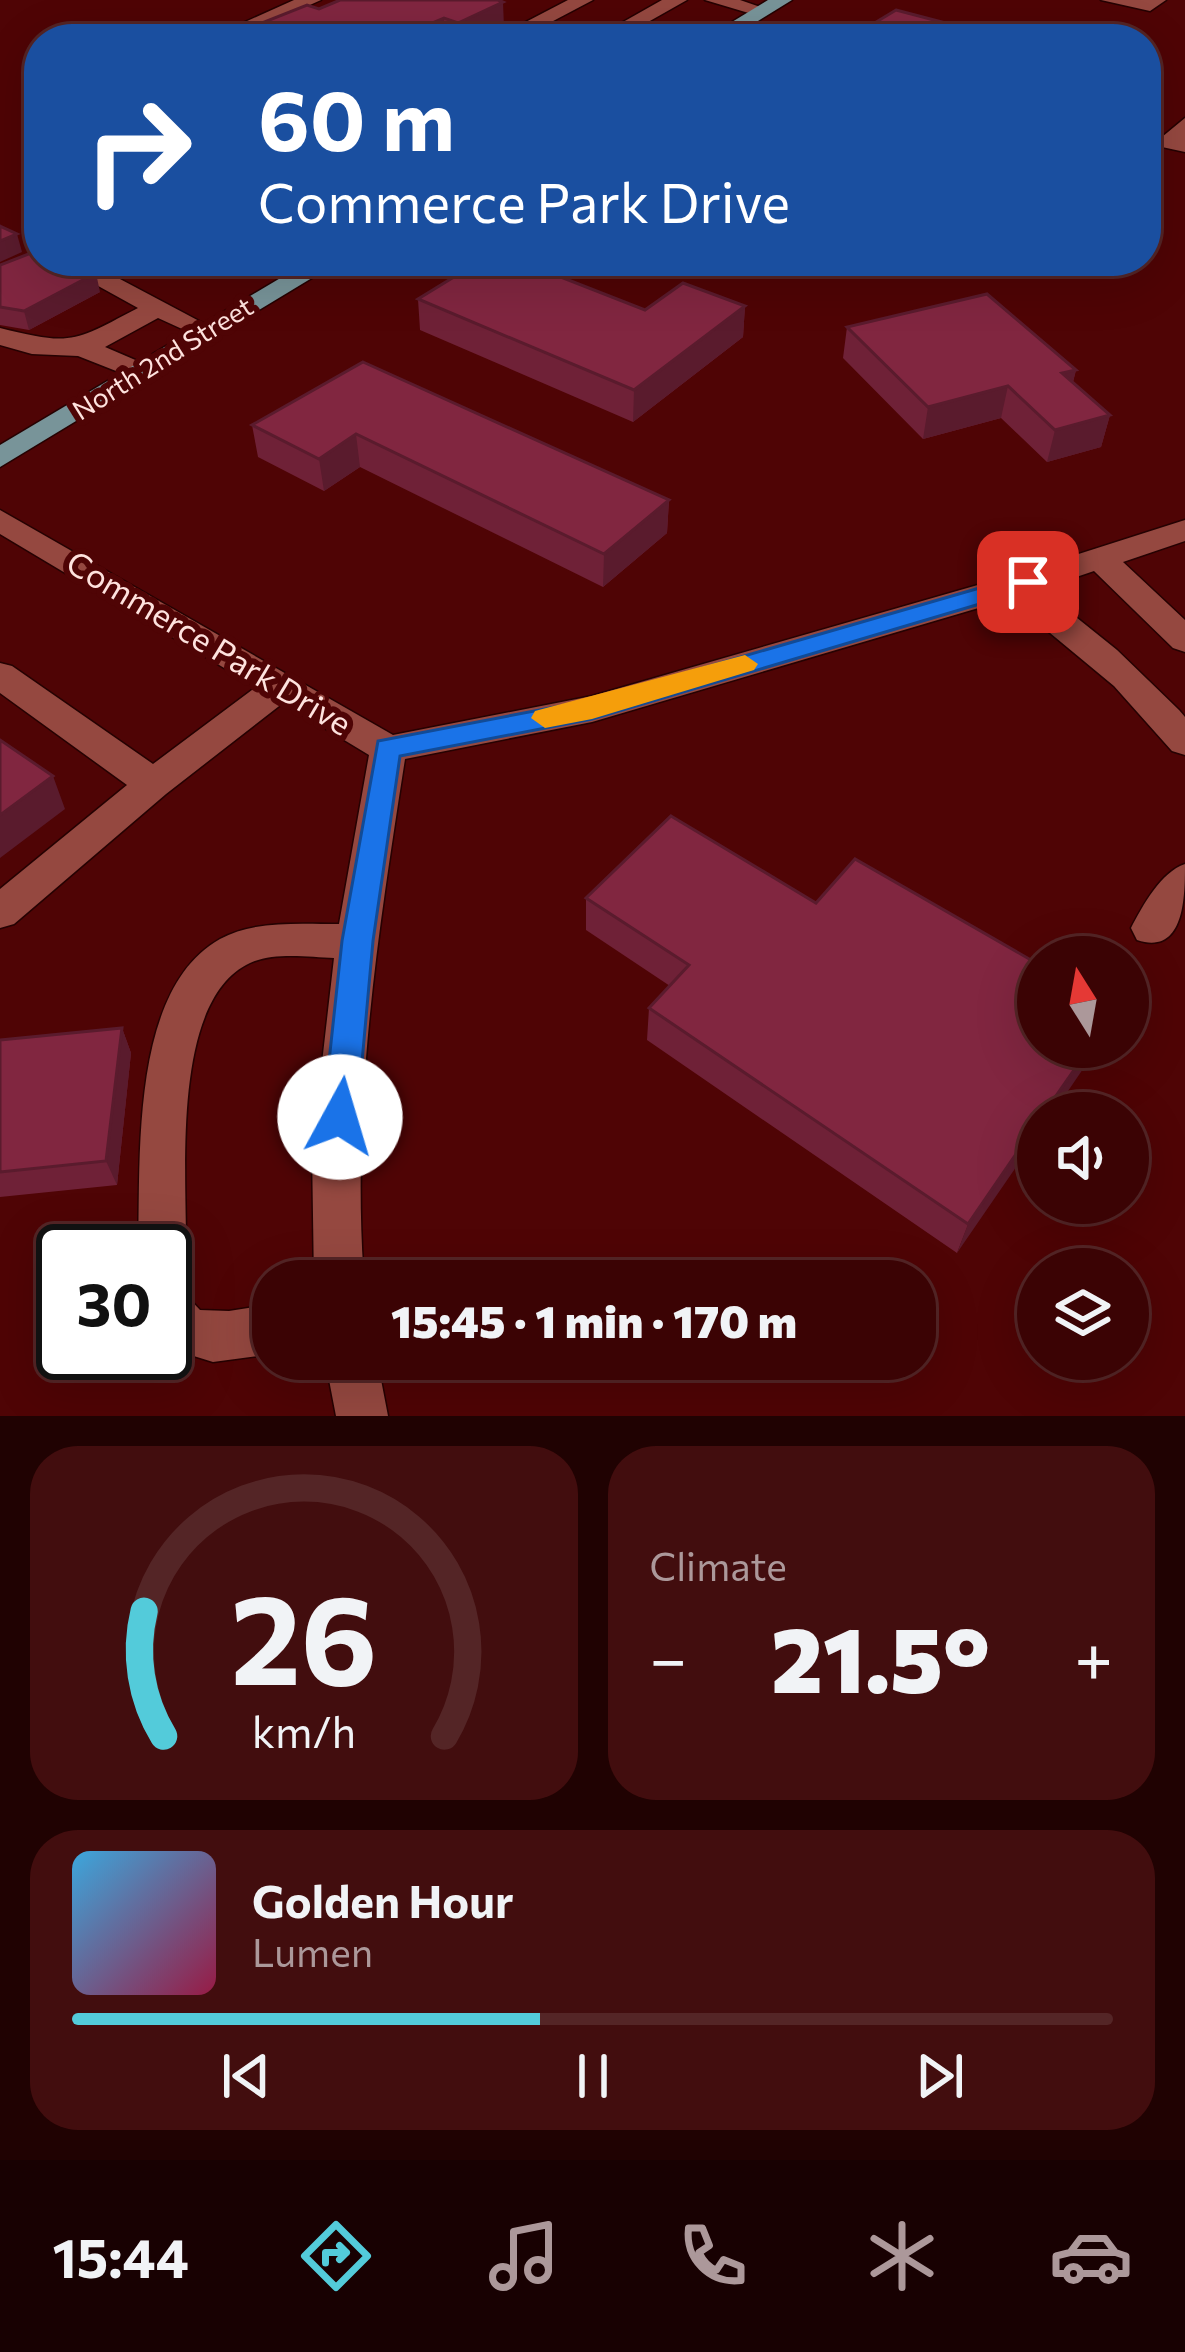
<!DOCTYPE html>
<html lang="en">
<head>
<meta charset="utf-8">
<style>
	body { margin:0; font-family:Commissioner,sans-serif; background:#420d0e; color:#f1f3f6; height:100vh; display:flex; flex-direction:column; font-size:45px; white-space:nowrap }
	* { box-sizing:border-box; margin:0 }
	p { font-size:39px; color:#ac989a }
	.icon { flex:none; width:66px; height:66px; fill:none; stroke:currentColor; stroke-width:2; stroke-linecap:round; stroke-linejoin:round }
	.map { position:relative; height:1416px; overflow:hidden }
	.side { display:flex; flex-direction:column; gap:30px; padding:30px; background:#200202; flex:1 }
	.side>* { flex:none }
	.guide { position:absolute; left:24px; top:24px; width:1137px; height:252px; border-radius:48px; box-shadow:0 12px 48px #0002,0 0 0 3px #542526; background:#1a4fa0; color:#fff; overflow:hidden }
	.needle { width:78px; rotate:349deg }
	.tools { position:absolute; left:1017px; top:936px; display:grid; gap:24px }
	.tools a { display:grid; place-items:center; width:132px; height:132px; border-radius:50%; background:#3b0304; box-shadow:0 12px 48px #0002,0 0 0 3px #542526; font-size:60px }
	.speed { position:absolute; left:36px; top:1224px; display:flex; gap:24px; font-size:60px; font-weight:700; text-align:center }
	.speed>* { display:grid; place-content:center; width:156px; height:156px; border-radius:50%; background:#3b0304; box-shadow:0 12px 48px #0002,0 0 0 3px #542526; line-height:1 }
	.speed .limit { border:6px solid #111; border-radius:18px; background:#fff; color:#111 }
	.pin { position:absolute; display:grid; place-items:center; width:102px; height:102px; color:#fff; margin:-51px; border-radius:24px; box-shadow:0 6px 18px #0006 }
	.me { position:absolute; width:132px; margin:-66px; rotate:6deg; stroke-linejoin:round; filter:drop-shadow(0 0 9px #0008) }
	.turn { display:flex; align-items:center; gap:42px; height:252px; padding:0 36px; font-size:54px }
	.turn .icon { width:156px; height:156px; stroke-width:2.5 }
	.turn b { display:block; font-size:84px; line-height:102px }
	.big { font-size:90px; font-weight:800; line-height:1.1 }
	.side .card { flex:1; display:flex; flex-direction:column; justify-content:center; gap:18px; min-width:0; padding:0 42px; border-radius:48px; background:#420d0e }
	.side .dial { align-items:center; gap:0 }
	.dial svg { height:312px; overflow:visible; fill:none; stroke:#542526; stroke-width:7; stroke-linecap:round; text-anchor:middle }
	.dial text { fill:#f1f3f6; stroke:none }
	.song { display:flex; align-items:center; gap:36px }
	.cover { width:144px; height:144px; border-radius:18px; background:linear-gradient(135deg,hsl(200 70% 55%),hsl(340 70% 35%)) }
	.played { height:12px; border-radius:6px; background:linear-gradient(90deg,#53cbda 45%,#542526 45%) }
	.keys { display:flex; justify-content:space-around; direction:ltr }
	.heat { display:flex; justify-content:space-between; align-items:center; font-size:66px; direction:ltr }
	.side .tiles { flex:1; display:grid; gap:30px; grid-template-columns:1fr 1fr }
	.card:last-child { grid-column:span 2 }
	.trip { position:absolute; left:252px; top:1260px; width:684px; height:120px; border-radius:48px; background:#3b0304; box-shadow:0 12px 48px #0002,0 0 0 3px #542526; font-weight:800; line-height:120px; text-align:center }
	.menu { display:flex; height:192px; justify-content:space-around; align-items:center; background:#180102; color:#ac989a }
	.menu .icon { width:84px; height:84px }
	.menu .current { color:#53cbda }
	.menu b { font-size:54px; color:#f1f3f6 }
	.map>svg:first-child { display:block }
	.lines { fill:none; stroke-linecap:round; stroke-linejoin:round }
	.minor-casing { stroke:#250202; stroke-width:3 }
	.major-casing { stroke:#250202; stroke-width:3 }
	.minor { fill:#954840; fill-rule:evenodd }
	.major { fill:#789499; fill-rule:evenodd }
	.wall { fill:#6f2137 }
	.shaded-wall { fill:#5a1b2d }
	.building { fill:#812640; stroke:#5a1b2d; stroke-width:3 }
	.route { fill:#1a73e8; stroke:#114b97; stroke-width:3 }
	.slow { fill:#f59e0b }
	.labels { text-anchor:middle; stroke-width:12; stroke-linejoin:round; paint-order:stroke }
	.far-street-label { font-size:27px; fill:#fee2de; stroke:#4f0405 }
	.street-label { font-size:33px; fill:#fee2de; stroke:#4f0405 }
</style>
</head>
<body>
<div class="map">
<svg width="1185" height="1416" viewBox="0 0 1185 1416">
	<rect width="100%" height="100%" fill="#4f0405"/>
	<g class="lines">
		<defs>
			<path id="minor" d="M294 0H321L234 39H207Z
				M568 0H593L519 39H493Z
				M662 0H687L618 39H593Z
				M705 0H740L772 11 762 17Z
				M1101 0H1166L1150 11Z
				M1185 118V152L1162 147V137Z
				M53 261H86L218 331 204 339 158 318 105 347 154 368 158 374 154 380 144 382 78 356 32 354 0 345V328C72 346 73 342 138 308Z
				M0 510 393 735 592 696 1016 574 1185 520V541L1123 562 1185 620V652L1173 648 1094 571 1041 589 1117 650 1179 710 1185 717V755L1172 751 1114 686 1009 599 592 722 405 759C378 933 351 1104 364 1281H314L312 1150 334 958C309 957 273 952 250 963 170 1000 187 1177 186 1251L179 1268 165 1273V1251H138C141 1161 129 990 220 939 255 920 300 924 339 924L369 755 283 703 166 794 14 924 0 928V889L127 785 0 693V663L12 666 153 764 256 687 0 534Z
				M1185 864C1185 896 1185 956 1137 940L1131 928C1143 905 1161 872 1185 864Z
				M165 1284 183 1292 200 1310 229 1311 273 1304V1354L213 1362 168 1348Z
				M325 1359H377L388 1416H336Z"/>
			<path id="major" d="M768 0H792L729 39H704Z
				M309 261H340L0 467V445Z"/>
		</defs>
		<use href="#minor" class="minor-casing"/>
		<use href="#major" class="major-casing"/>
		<use href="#minor" class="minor"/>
		<use href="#major" class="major"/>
	</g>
	<path class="wall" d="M340 0 504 28 482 39H222L319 9Z
		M0 265 100 292 29 330 0 325Z
		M418 299 645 310 745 306 743 337 633 422 420 330Z
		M847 327 1076 370 1073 382 1110 415 1101 447 1047 462 1001 418 923 439 843 358Z
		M363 362 669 500 667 533 603 587 360 467 324 491 258 457 252 425Z
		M586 898 816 903 1038 1047 957 1253 647 1040 649 1008 670 986 586 930Z
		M122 1028 131 1053 117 1185 0 1197V1040Z"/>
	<path class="shaded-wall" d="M488 0H502L503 2 504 28 482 39H459L458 23Z
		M444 18 445 39H394Z
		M17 234 22 252 0 262V241Z
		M96 273 100 292 29 330 24 311Z
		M745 306 743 337 633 422 634 390Z
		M1076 370 1068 401 1062 373Z
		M1008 386 1001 418 923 439 928 407Z
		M1110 415 1101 447 1047 462 1055 430Z
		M356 434 360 467 324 491 319 459Z
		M669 500 667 533 603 587 604 554Z
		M53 776 65 809 0 858V815Z
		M122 1028 131 1053 117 1185 106 1161Z
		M1090 1047H1098L1053 1113H1044Z
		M1038 1122V1135L957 1253 968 1224Z"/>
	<path class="building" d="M340 0H498L503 2 458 23 444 18 394 39H222L307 5 319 9Z
		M896 10 995 36 991 39H848Z
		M0 226 17 234 0 241Z
		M39 250V261H73L96 273 24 311 0 307V265Z
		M480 261H520L645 310 683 283 745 306 634 390 418 299Z
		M987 294 1076 370 1062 373 1110 415 1055 430 1008 386 928 407 847 327Z
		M363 362 669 500 604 554 356 434 319 459 252 425Z
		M0 740 53 776 0 815Z
		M671 816 816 903 855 859 1038 964V1047H1090L1044 1113H1038V1122L968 1224 649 1008 689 965 586 898Z
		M122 1028 106 1161 0 1172V1040Z"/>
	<path class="route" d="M1028 574 1040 582 1037 587 592 719 400 756 373 941 357 1117 352 1128 340 1133 328 1128 323 1117 342 941 378 741 592 700Z"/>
	<path class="slow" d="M745 655 758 664 754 670 592 719 545 728 531 718 535 711Z"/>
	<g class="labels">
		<g class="far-street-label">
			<text transform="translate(163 359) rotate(-32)" y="9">North 2nd Street</text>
		</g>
		<g class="street-label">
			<text transform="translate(209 643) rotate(31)" y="12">Commerce Park Drive</text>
		</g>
	</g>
</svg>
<div class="tools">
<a><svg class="needle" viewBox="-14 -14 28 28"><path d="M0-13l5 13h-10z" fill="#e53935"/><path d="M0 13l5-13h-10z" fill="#ac989a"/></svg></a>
<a><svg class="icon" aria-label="sound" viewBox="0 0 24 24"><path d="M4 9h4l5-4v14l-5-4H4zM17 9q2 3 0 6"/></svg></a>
<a><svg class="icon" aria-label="layers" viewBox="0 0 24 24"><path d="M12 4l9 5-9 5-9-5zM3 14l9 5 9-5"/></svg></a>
</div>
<div class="speed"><div class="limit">30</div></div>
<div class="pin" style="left:1028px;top:582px;background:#d93025"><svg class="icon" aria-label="arrive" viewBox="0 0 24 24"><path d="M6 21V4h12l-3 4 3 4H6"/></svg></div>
<svg class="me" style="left:340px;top:1117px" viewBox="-20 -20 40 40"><circle r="19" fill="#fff"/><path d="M0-13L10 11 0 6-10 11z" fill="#1a73e8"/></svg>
<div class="trip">15:45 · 1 min · 170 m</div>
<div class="guide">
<div class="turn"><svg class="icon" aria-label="right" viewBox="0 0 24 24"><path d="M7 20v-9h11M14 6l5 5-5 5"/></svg><div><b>60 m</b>Commerce Park Drive</div></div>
</div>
</div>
<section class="side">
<div class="tiles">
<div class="card dial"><svg viewBox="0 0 100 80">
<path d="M14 69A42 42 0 1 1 86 69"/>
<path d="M14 69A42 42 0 0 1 9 37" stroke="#53cbda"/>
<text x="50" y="56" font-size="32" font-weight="700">26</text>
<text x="50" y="72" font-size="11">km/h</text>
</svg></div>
<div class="card"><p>Climate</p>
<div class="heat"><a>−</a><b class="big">21.5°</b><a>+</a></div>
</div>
<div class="card">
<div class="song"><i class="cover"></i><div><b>Golden Hour</b><p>Lumen</p></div></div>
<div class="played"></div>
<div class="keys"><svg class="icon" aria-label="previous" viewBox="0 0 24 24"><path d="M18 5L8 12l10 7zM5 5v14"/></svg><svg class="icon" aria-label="pause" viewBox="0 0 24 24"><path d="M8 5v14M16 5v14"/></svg><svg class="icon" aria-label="next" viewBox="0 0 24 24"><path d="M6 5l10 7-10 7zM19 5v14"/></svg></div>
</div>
</div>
</section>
<nav class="menu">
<b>15:44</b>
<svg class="icon current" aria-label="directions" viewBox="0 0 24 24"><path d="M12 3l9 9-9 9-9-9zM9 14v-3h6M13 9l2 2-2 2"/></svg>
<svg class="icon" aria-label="music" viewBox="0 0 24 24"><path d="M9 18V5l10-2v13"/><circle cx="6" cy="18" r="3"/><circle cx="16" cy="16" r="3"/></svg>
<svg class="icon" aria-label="phone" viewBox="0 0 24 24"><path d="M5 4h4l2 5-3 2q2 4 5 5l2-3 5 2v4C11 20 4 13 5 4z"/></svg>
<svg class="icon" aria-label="climate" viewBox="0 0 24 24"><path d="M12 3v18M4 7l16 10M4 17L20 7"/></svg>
<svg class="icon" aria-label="car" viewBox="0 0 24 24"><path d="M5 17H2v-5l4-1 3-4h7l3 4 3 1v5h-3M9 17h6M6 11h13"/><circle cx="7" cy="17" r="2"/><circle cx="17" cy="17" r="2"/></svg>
</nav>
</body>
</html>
